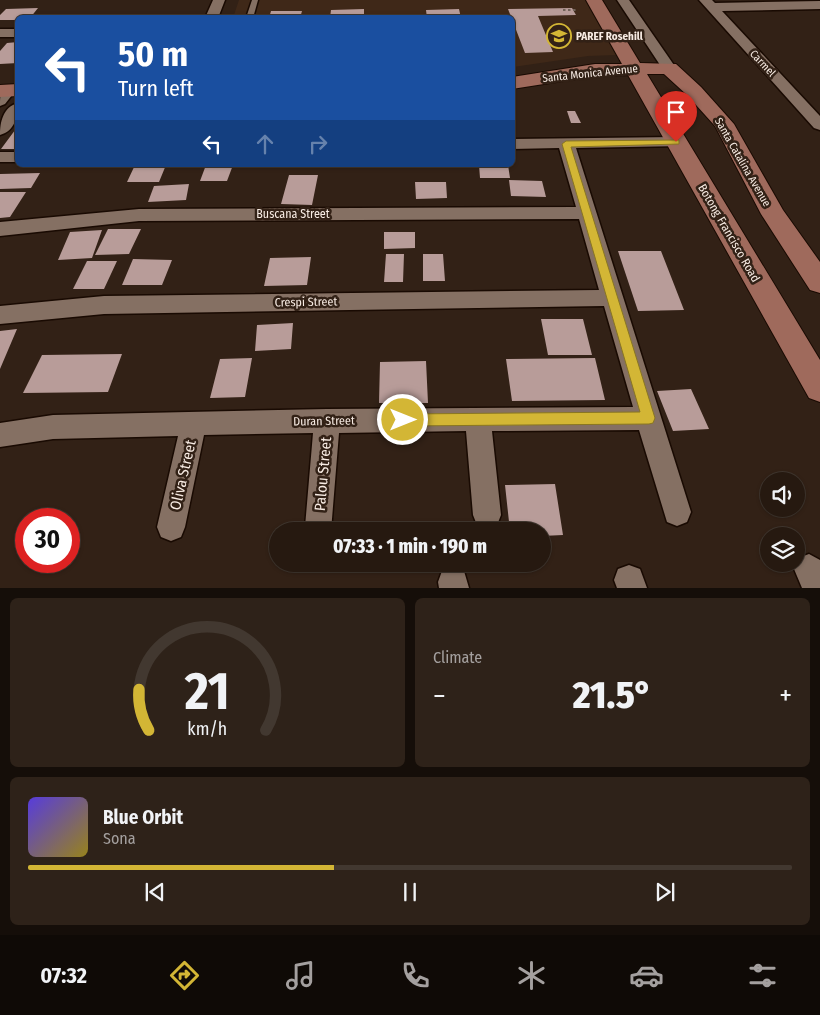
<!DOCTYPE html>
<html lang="en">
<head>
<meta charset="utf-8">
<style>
	body { margin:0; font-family:"Fira Sans Condensed",sans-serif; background:#2e2219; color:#f1f3f6; height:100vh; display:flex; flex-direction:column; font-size:19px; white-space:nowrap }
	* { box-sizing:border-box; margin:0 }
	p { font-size:16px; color:#a4a09f }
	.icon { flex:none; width:28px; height:28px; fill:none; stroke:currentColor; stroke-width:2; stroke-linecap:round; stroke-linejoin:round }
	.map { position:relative; height:588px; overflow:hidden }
	.panel { display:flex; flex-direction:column; gap:10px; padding:10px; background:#150e09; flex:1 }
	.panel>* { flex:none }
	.top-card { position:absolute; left:15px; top:15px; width:500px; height:152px; border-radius:8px; box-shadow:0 1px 4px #0004,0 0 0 1px #423830; background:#1a4fa0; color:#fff; overflow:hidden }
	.fabs { position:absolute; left:760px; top:472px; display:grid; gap:10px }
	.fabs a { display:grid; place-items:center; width:45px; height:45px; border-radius:50%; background:#261910; box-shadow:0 1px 4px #0004,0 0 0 1px #423830; font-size:25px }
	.speed { position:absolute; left:15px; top:508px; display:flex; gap:10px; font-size:25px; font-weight:700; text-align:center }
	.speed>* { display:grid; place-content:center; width:65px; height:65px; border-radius:50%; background:#261910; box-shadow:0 1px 4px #0004,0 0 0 1px #423830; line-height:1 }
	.speed .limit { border:8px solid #d22; background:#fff; color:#111 }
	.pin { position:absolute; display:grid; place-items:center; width:42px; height:42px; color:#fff; margin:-51px -21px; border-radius:50% 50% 50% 0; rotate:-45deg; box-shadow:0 0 5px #0007 }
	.pin .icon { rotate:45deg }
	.me { position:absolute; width:55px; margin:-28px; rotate:90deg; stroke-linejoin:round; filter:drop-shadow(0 0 4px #0008) }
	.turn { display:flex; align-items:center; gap:18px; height:105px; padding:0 20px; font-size:22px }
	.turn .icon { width:65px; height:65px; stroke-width:2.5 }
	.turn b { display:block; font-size:35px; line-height:42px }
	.lanes { display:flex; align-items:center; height:48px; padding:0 20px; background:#0003; justify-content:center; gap:25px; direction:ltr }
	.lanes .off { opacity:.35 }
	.big { font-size:38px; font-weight:800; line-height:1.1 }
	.panel .tile { flex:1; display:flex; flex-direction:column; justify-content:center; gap:8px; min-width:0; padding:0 18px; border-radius:8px; background:#2e2219 }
	.panel .dial { align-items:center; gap:0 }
	.dial svg { height:130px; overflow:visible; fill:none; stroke:#423830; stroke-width:7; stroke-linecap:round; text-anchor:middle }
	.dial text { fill:#f1f3f6; stroke:none }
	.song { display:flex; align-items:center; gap:15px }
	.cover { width:60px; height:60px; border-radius:8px; background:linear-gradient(135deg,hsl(250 70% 55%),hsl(50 70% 35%)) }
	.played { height:5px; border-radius:2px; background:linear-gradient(90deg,#d3b635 40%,#423830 40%) }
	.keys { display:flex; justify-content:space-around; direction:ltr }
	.heat { display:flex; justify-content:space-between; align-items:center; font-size:28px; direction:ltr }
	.panel .tiles { flex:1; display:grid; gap:10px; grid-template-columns:1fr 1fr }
	.tile:last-child { grid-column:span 2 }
	.trip { position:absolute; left:269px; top:522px; width:282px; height:50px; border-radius:25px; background:#261910; box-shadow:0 1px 4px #0004,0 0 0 1px #423830; font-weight:800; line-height:50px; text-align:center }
	.tab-bar { display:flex; height:80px; justify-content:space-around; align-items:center; background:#0f0a06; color:#a4a09f }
	.tab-bar .icon { width:35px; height:35px }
	.tab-bar .current { color:#d3b635 }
	.tab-bar b { font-size:22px; color:#f1f3f6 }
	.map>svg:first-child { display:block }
	.built { fill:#3f2818 }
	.building { fill:#b89c99 }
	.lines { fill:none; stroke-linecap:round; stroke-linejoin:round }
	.lane-casing { stroke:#190a02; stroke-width:3 }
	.street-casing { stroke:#190a02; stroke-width:3 }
	.secondary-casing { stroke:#190a02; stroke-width:2 }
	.path { stroke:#716258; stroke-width:2; stroke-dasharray:2.5 2.5; stroke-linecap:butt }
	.lane { fill:#857063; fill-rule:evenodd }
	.street { fill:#857063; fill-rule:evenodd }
	.secondary { fill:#9f6a5c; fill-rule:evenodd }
	.route { fill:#d3b635; stroke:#897622 }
	.labels { text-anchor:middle; stroke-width:5; stroke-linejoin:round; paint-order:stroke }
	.far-poi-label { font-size:11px; font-weight:bold; fill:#f8ece4; stroke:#322116; text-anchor:start }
	.far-street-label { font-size:11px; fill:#f8ece4; stroke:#322116 }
	.street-label { font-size:12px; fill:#f8ece4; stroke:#322116 }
	.near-street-label { font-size:15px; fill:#f8ece4; stroke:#322116 }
</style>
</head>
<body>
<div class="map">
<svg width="820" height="588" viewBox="0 0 820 588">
	<rect width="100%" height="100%" fill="#322116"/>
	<path class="built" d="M239 0H585L616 55 588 56 513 67 512 18H233Z"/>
	<path class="building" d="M38 8 30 18H18V20H0V15L6 9Z
		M572 8 576 15 538 16 553 52 525 53 508 9Z
		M364 9V18H330L331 10Z
		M459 9 461 18H427L426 10Z
		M271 11H302L300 18H269Z
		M18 42V63L0 64V51L7 43Z
		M567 111H575L581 123H571Z
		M18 126V149H1Z
		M135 165H166L159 182H127Z
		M206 165H233L227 181H200Z
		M479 165H508L510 178H480Z
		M40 173 31 188 0 189V174Z
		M289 175H318L312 205 281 204Z
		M509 180 542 181 546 197 511 196Z
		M415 182H446L447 198 416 199Z
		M189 184 186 200 148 202 154 186Z
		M0 192H26L10 217 0 218Z
		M108 229H141L129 254 95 255Z
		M102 230 92 258 58 260 70 232Z
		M384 232H415V248L384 249Z
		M618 251H661L684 310 638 311Z
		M386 254H404L403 282H384Z
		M423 254H443L445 281H423Z
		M311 257 307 285 264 286 270 258Z
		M133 259 172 260 162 285H122Z
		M87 261H117L104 289H73Z
		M541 319H583L592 355H548Z
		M293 323 291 349 255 351 257 325Z
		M17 329 0 369V331Z
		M122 354 108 392 23 393 42 355Z
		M252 358 245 397 210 398 220 359Z
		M595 358 605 400 512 401 506 359Z
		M426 361 428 403H379L380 362Z
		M691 389 709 429 673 431 657 391Z
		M555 484 563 535 542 536V531H510L505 485Z"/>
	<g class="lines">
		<defs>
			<path id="lane" d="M252 0H258L253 18H246Z"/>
			<path id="street" d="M213 0H225L218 18H205Z
				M617 0H629L676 68 674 71H664Z
				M699 0H712L715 3 820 1V9L722 11 820 116V130L814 128Z
				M0 29H18V37H0Z
				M9 86 14 87 16 90 5 104 0 106C0 96 0 88 9 86Z
				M18 103C18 116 15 131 0 135 0 122 3 107 18 103Z
				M676 137 682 138 684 142 682 146 576 148 691 512 687 522 677 526 667 522 639 430 492 431 501 515 497 525 487 529 477 525 473 515 466 431 339 433 331 531H307L305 527 313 433 204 435 185 527 181 537 171 541 161 537 157 527 178 436 53 439 0 447V423L53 415 327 409 633 407 604 306 104 314 0 324V306L104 296 599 290 579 219 139 221 0 236V222L139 209 576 207 559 148 512 149V139Z
				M0 152H18V162H0Z
				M809 554 820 560V588H802L794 569 798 558Z
				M629 565 640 569 647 588H617L614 580 618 569Z
				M453 567 464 571 469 588H439L438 582 442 571Z"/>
			<path id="secondary" d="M586 0H602L640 63 676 64 701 87 734 124 783 210 820 262V293L810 290 761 214 715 126 687 95 664 74H647L820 360V402L809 398 628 75 595 76 512 89V77L595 64H622Z
				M18 84V96L0 97V85Z"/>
		</defs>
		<use href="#lane" class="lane-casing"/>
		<use href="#street" class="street-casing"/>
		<use href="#secondary" class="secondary-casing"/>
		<path class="path" d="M563 10H577"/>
		<use href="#lane" class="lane"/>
		<use href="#street" class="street"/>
		<use href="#secondary" class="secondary"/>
	</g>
	<path class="route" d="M676 140H679V144L571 147 655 418 653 423 649 424 403 426 398 425 396 420 398 416 403 414 640 412 562 144 566 141Z"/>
	<defs>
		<symbol id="school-ring" viewBox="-11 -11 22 22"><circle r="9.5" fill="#322116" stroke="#d3b635" stroke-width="1.5"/><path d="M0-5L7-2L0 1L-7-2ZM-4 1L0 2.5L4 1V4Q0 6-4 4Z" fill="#d3b635"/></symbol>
	</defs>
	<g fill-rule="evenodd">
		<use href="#school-ring" x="545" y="22" width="28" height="28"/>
	</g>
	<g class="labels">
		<g class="far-poi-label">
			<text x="576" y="40">PAREF Rosehill</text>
		</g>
		<g class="far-street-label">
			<text transform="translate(763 63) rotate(47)" y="4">Carmel</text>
			<text transform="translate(590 73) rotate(-6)" y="4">Santa Monica Avenue</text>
			<text transform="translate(743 162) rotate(60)" y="4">Santa Catalina Avenue</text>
		</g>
		<g class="street-label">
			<text x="293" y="218">Buscana Street</text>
			<text transform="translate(729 233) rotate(60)" y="4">Botong Francisco Road</text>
			<text transform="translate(306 302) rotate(-1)" y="4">Crespi Street</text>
			<text transform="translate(324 421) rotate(-1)" y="4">Duran Street</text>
		</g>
		<g class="near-street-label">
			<text transform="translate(323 474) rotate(-85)" y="5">Palou Street</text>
			<text transform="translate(183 475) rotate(-77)" y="5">Oliva Street</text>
		</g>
	</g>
</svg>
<div class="fabs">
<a><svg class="icon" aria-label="sound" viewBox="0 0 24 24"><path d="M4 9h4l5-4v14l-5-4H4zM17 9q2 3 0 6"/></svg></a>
<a><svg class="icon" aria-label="layers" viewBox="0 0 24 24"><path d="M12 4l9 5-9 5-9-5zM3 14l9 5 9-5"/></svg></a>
</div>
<div class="speed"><div class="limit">30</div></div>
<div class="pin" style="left:676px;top:142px;background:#d93025"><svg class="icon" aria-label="arrive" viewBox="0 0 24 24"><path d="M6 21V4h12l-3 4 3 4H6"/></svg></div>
<svg class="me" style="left:403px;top:420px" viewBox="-20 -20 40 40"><circle r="17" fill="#d3b635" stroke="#fff" stroke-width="3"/><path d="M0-11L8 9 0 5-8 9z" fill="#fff"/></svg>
<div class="trip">07:33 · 1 min · 190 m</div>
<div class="top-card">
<div class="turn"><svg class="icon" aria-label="left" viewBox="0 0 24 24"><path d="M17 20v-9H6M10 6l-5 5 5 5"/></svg><div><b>50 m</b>Turn left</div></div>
<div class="lanes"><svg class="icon" aria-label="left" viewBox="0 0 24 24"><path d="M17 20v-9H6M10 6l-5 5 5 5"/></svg><svg class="icon off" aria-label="ahead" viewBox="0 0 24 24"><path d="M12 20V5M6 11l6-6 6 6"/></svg><svg class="icon off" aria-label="right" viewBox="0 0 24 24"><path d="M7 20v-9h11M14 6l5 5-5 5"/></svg></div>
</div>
</div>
<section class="panel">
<div class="tiles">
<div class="tile dial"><svg viewBox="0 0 100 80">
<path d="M14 69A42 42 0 1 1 86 69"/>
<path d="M14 69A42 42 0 0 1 8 44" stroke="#d3b635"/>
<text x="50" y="56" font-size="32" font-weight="700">21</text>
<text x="50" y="72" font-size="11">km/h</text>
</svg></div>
<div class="tile"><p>Climate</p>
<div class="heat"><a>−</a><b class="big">21.5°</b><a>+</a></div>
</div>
<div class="tile">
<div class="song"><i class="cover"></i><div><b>Blue Orbit</b><p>Sona</p></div></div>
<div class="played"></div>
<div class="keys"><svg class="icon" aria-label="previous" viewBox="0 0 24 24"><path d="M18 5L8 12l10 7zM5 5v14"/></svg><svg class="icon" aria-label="pause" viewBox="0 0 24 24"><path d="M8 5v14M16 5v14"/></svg><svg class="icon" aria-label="next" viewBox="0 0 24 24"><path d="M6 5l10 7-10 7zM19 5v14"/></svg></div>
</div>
</div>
</section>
<nav class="tab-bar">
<b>07:32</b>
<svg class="icon current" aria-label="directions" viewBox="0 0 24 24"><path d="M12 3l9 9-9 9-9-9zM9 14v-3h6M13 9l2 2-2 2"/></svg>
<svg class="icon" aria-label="music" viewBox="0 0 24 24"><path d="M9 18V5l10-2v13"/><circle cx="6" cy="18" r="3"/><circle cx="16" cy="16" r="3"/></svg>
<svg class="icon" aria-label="phone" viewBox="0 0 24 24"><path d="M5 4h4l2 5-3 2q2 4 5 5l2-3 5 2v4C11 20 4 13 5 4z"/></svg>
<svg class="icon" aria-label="climate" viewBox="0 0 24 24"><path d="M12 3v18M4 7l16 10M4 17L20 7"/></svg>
<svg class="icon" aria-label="car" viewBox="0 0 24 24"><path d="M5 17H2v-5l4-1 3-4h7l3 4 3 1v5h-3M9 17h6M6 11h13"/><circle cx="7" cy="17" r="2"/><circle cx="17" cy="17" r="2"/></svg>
<svg class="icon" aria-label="filters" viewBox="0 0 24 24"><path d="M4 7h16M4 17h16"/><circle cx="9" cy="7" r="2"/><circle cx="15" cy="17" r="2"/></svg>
</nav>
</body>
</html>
